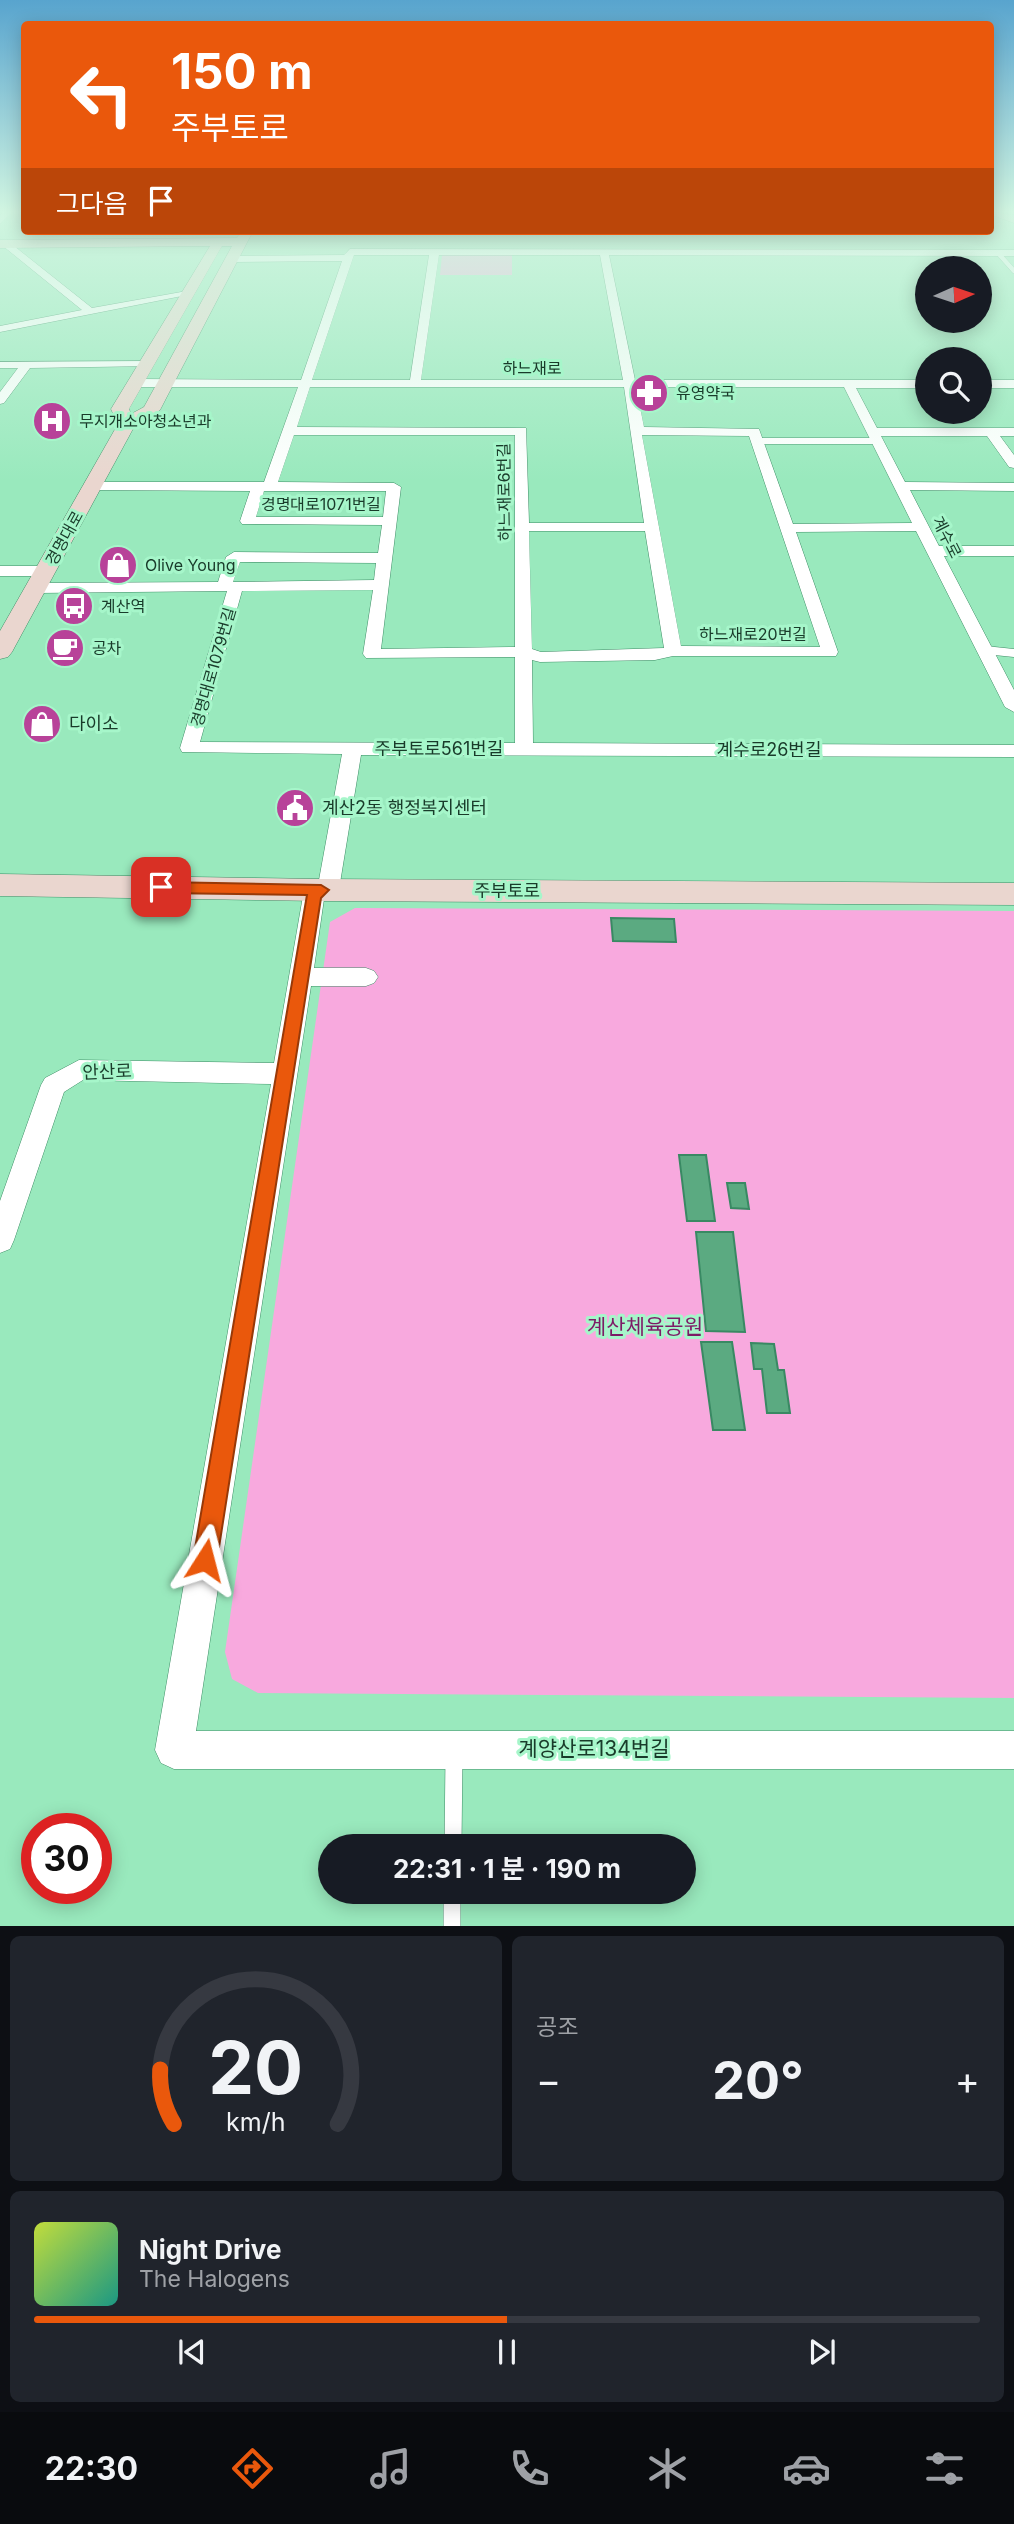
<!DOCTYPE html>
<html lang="ko">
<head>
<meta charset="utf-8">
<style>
	body { margin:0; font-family:Inter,"Noto Sans KR",sans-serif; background:#20242c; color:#f1f3f6; height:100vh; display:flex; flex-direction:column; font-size:26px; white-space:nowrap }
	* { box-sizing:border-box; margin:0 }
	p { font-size:23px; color:#9ea1a6 }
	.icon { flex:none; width:38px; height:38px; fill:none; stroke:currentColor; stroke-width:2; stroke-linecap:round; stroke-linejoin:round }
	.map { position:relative; height:1926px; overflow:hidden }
	.sheet { display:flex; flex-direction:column; gap:10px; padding:10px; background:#0d0f14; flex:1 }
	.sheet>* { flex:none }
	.banner { position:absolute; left:21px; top:21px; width:973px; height:214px; border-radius:7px; box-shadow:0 4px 18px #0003; background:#ea580c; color:#fff; overflow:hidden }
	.needle { width:46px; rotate:87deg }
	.fabs { position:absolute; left:915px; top:256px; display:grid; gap:14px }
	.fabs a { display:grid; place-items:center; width:77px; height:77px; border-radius:50%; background:#171b24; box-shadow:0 4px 18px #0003; font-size:35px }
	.speed { position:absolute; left:21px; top:1813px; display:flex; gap:14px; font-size:35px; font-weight:700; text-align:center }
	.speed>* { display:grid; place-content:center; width:91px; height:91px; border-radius:50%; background:#171b24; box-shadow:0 4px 18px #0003; line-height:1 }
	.speed .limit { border:10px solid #d22; background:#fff; color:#111 }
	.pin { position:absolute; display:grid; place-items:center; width:60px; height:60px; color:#fff; margin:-30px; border-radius:14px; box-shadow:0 4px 10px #0006 }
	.me { position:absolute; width:77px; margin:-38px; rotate:9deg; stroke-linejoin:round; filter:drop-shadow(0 0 5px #0008) }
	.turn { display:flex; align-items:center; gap:24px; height:147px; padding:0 35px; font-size:32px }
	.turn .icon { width:91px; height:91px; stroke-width:2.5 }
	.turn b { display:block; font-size:49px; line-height:60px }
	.then { display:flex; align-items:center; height:66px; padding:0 35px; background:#0003; gap:14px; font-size:26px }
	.big { font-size:52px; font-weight:700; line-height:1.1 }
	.sheet .widget { flex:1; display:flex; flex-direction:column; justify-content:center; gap:10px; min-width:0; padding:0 24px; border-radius:10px; background:#20242c }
	.sheet .dial { align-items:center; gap:0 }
	.dial svg { height:182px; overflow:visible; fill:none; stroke:#363941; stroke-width:7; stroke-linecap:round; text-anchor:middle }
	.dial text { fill:#f1f3f6; stroke:none }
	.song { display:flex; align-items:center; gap:21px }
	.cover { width:84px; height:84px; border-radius:10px; background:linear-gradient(135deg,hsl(70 70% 55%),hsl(170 70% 35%)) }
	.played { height:7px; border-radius:4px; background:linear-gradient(90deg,#ea580c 50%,#363941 50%) }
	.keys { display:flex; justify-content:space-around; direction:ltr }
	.heat { display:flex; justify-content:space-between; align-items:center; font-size:38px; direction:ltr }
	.sheet .tiles { flex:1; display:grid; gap:10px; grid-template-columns:1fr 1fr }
	.widget:last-child { grid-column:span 2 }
	.trip { position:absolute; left:318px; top:1834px; width:378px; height:70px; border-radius:35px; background:#171b24; box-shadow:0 4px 18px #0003; font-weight:700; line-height:70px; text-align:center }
	.dock { display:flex; height:112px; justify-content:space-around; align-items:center; background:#090b0e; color:#9ea1a6 }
	.dock .icon { width:49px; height:49px }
	.dock .active { color:#ea580c }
	.dock b { font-size:32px; color:#f1f3f6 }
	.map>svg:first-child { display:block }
	.green { fill:#f8a9de }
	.building { fill:#5baa81; stroke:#398963; stroke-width:2 }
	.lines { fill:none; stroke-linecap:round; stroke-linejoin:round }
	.lane-far3-casing { stroke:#3e8d66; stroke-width:5 }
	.lane-far2-casing { stroke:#3e8d66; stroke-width:7 }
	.lane-far1-casing { stroke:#3e8d66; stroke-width:9 }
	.lane-casing { stroke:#3e8d66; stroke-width:18 }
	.street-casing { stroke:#3e8d66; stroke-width:1 }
	.secondary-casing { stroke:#3e8d66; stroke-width:1 }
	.lane-far3 { stroke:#fff; stroke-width:4.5 }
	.lane-far2 { stroke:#fff; stroke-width:6 }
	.lane-far1 { stroke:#fff; stroke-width:8 }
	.lane { stroke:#fff; stroke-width:17 }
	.street { fill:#fff; fill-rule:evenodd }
	.secondary { fill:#ead6cf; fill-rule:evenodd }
	.route { fill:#ea580c; stroke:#983908; stroke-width:2 }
	.labels { text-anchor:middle; stroke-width:6; stroke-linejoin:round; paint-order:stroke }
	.far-street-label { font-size:16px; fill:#193b2a; stroke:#a6f6ca }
	.far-poi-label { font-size:16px; fill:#193b2a; stroke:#a6f6ca; text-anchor:start }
	.poi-label { font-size:18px; fill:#193b2a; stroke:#a6f6ca; text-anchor:start }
	.street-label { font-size:18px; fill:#193b2a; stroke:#a6f6ca }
	.near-park-label { font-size:21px; fill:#7d1b66; stroke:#a6f6ca }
	.near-street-label { font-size:21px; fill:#193b2a; stroke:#a6f6ca }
</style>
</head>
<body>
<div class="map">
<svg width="1014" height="1926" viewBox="0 0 1014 1926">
	<rect width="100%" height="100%" fill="#99e9bd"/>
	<path class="green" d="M442 255H512V275H440Z
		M355 908 1014 911V1698L258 1693 232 1679 225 1652 330 922Z"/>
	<path class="building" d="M611 918 674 919 676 942 613 941Z
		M679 1155H706L715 1221H687Z
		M727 1183H745L749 1209 731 1208Z
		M696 1232H733L745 1332 706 1331Z
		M701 1342H732L745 1430H713Z
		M751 1343 774 1344 778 1370H784L790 1413H767L762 1369H754Z"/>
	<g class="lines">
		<defs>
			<path id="lane-far3" d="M998 253 1014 271"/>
			<path id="lane-far2" d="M756 441H877"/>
			<path id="lane-far1" d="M985 650 1014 653"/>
			<path id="lane" d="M453 1846 454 1755
				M452 1892V1926"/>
			<path id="street" d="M3 212H12L0 224V216Z
				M3 242H9L92 308 187 291 192 294 0 332V326L82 310 3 246Z
				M350 249 1014 250V256L609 255 635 380H928V388H856L877 428H1014V436H1000L1014 455V468L1009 467 987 436H881L905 482 1014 483V491L910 490 939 546H1014V556H944L1014 690V712L1005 707 916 531 796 532 838 652 836 656H673L655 660 540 662 532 660 533 743 1014 745V757L361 755 340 883 324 899 314 968H366L374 971 378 977 374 983 366 986H311L196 1731H1014V1769H174L161 1763 155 1750 271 1084 83 1080 64 1092 14 1240 10 1249 0 1253V1201L41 1085 45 1078 79 1060 274 1063 303 896 319 880 342 754 182 752 180 748 227 591 36 593 28 588 36 583 218 582 226 557 234 552 378 553 382 525 242 524 240 521 250 491 93 490 86 486 93 482H264L298 387H137L131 383 137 379 301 380 342 261 234 262 229 259 234 256 344 255ZM354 255H429L410 380H312ZM439 255H600L623 380H421ZM310 387H624L644 523H529L526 428 297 427ZM636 387H844L912 523 793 524 759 429 644 427ZM294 435H515V647L381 649 401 487 394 483 278 482ZM642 435 749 436 820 647 681 646ZM264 491H386L383 517H256ZM529 531H645L664 648 541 652 532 649ZM240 562 376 563 374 580 233 582ZM373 590 363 654 366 658 515 657V743L200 742 242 591Z
				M148 361 154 364 152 366 30 368 4 403 0 404V392L18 368H0V362Z
				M980 380H1014V388H980Z
				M0 566H45L53 571 45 576H0Z"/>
			<path id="secondary" d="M990 212 1014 215V223L992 215Z
				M241 231H253L160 410 134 427 12 652 8 657 0 659V631L118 424 111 409 210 246 0 248V240L237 238ZM222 246H232L144 407 131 414 129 409Z
				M0 874 321 879 1014 883V905L321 901 0 896Z"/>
		</defs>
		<use href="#lane-far3" class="lane-far3-casing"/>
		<use href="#lane-far2" class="lane-far2-casing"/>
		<use href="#lane-far1" class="lane-far1-casing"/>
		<use href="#lane" class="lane-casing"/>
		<use href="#street" class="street-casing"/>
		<use href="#secondary" class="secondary-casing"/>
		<use href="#lane-far3" class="lane-far3"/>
		<use href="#lane-far2" class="lane-far2"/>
		<use href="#lane-far1" class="lane-far1"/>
		<use href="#lane" class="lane"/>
		<use href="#street" class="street"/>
		<use href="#secondary" class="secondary"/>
	</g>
	<linearGradient id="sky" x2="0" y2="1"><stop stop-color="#58a4ce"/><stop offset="0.44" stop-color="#d1f5e1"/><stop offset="1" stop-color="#d1f5e1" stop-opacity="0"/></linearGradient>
	<rect width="1014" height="481" fill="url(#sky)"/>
	<path class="route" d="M161 882 321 885 329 890 321 898 217 1560 214 1569 205 1572 197 1569 193 1560 307 895 161 893 153 887Z"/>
	<defs>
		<symbol id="pharmacy-disc" viewBox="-11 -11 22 22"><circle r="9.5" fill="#b84299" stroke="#a6f6ca"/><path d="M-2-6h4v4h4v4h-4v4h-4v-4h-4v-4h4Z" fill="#fff"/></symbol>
		<symbol id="hospital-disc" viewBox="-11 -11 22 22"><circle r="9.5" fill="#b84299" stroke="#a6f6ca"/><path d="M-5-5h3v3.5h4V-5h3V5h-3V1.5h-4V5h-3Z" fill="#fff"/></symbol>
		<symbol id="shop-disc" viewBox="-11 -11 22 22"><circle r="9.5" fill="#b84299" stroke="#a6f6ca"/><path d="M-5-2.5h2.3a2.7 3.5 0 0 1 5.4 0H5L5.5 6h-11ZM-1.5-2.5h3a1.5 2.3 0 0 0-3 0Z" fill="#fff"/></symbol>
		<symbol id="bus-disc" viewBox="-11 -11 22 22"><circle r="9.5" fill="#b84299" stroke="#a6f6ca"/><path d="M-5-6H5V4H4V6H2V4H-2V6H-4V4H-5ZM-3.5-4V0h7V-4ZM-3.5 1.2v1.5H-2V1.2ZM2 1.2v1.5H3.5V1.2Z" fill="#fff"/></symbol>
		<symbol id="cafe-disc" viewBox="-11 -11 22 22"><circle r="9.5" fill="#b84299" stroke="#a6f6ca"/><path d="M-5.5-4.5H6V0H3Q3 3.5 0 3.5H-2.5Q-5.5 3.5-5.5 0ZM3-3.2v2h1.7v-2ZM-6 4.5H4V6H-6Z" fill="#fff"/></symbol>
		<symbol id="civic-disc" viewBox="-11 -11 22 22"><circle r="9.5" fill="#b84299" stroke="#a6f6ca"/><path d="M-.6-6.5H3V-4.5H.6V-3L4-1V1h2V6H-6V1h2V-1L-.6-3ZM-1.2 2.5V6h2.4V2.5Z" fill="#fff"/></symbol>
	</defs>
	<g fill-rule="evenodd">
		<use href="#pharmacy-disc" x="627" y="371" width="44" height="44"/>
		<use href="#hospital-disc" x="30" y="399" width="44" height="44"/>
		<use href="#shop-disc" x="96" y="543" width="44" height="44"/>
		<use href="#bus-disc" x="52" y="584" width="44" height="44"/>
		<use href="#cafe-disc" x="43" y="626" width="44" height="44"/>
		<use href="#shop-disc" x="20" y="702" width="44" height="44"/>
		<use href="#civic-disc" x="273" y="786" width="44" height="44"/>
	</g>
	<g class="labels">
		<g class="far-street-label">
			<text x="532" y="374">하느재로</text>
			<text transform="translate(504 492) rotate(-91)" y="6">하느재로6번길</text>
			<text x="321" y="510">경명대로1071번길</text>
			<text transform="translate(947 537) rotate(63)" y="6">계수로</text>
			<text transform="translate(64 538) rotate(-61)" y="6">경명대로</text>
			<text x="753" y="640">하느재로20번길</text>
			<text transform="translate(213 667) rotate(-74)" y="6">경명대로1079번길</text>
		</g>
		<g class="far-poi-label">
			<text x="676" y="399">유영약국</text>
			<text x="79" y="427">무지개소아청소년과</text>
			<text x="145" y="571">Olive Young</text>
			<text x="101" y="612">계산역</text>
			<text x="92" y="654">공차</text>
		</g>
		<g class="poi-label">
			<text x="69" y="730">다이소</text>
			<text x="322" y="814">계산2동 행정복지센터</text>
		</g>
		<g class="street-label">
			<text x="439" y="755">주부토로561번길</text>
			<text x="769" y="756">계수로26번길</text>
			<text x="507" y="897">주부토로</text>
			<text transform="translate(107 1072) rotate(-2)" y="6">안산로</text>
		</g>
		<g class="near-park-label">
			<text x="645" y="1334">계산체육공원</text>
		</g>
		<g class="near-street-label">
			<text x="594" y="1756">계양산로134번길</text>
		</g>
	</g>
</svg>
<div class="fabs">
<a><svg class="needle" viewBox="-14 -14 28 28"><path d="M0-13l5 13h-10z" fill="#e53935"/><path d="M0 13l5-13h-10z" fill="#9ea1a6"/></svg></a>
<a><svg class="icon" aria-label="search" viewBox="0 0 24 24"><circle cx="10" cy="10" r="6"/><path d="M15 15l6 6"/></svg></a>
</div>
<div class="speed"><div class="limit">30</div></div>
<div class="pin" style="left:161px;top:887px;background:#d93025"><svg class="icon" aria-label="arrive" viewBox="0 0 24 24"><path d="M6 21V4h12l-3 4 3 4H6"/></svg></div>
<svg class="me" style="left:205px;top:1560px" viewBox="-20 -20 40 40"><path d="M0-17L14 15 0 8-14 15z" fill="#ea580c" stroke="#fff" stroke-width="4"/></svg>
<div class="trip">22:31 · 1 분 · 190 m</div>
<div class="banner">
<div class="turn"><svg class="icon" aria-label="left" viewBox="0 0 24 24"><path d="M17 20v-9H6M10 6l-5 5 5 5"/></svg><div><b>150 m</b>주부토로</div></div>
<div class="then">그다음<svg class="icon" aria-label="arrive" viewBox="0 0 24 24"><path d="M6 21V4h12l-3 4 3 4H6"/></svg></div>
</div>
</div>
<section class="sheet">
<div class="tiles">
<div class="widget dial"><svg viewBox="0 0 100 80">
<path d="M14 69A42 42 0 1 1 86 69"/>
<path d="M14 69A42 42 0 0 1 8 45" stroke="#ea580c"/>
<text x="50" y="56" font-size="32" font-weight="700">20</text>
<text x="50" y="72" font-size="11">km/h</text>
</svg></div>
<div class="widget"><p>공조</p>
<div class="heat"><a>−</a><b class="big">20°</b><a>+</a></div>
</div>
<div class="widget">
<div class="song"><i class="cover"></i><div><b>Night Drive</b><p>The Halogens</p></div></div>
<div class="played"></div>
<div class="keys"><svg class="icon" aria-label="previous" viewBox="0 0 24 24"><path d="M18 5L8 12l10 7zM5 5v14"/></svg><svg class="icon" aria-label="pause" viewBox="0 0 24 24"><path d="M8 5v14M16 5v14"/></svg><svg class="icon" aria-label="next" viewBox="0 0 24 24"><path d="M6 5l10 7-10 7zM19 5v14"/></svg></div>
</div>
</div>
</section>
<nav class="dock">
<b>22:30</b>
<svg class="icon active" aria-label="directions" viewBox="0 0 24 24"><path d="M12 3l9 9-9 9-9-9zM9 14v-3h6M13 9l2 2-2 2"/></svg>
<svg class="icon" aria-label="music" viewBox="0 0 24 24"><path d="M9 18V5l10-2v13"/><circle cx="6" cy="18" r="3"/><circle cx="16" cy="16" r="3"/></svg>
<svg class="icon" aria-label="phone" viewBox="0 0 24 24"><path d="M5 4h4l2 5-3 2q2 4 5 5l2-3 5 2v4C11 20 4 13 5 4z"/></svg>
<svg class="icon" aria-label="climate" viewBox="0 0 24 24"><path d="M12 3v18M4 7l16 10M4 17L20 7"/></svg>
<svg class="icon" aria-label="car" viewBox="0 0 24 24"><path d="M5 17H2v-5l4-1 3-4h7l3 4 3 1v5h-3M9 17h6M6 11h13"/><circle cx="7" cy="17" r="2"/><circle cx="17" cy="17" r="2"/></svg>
<svg class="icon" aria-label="filters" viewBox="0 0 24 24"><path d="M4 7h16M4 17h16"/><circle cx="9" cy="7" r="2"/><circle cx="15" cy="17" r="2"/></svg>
</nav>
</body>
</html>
